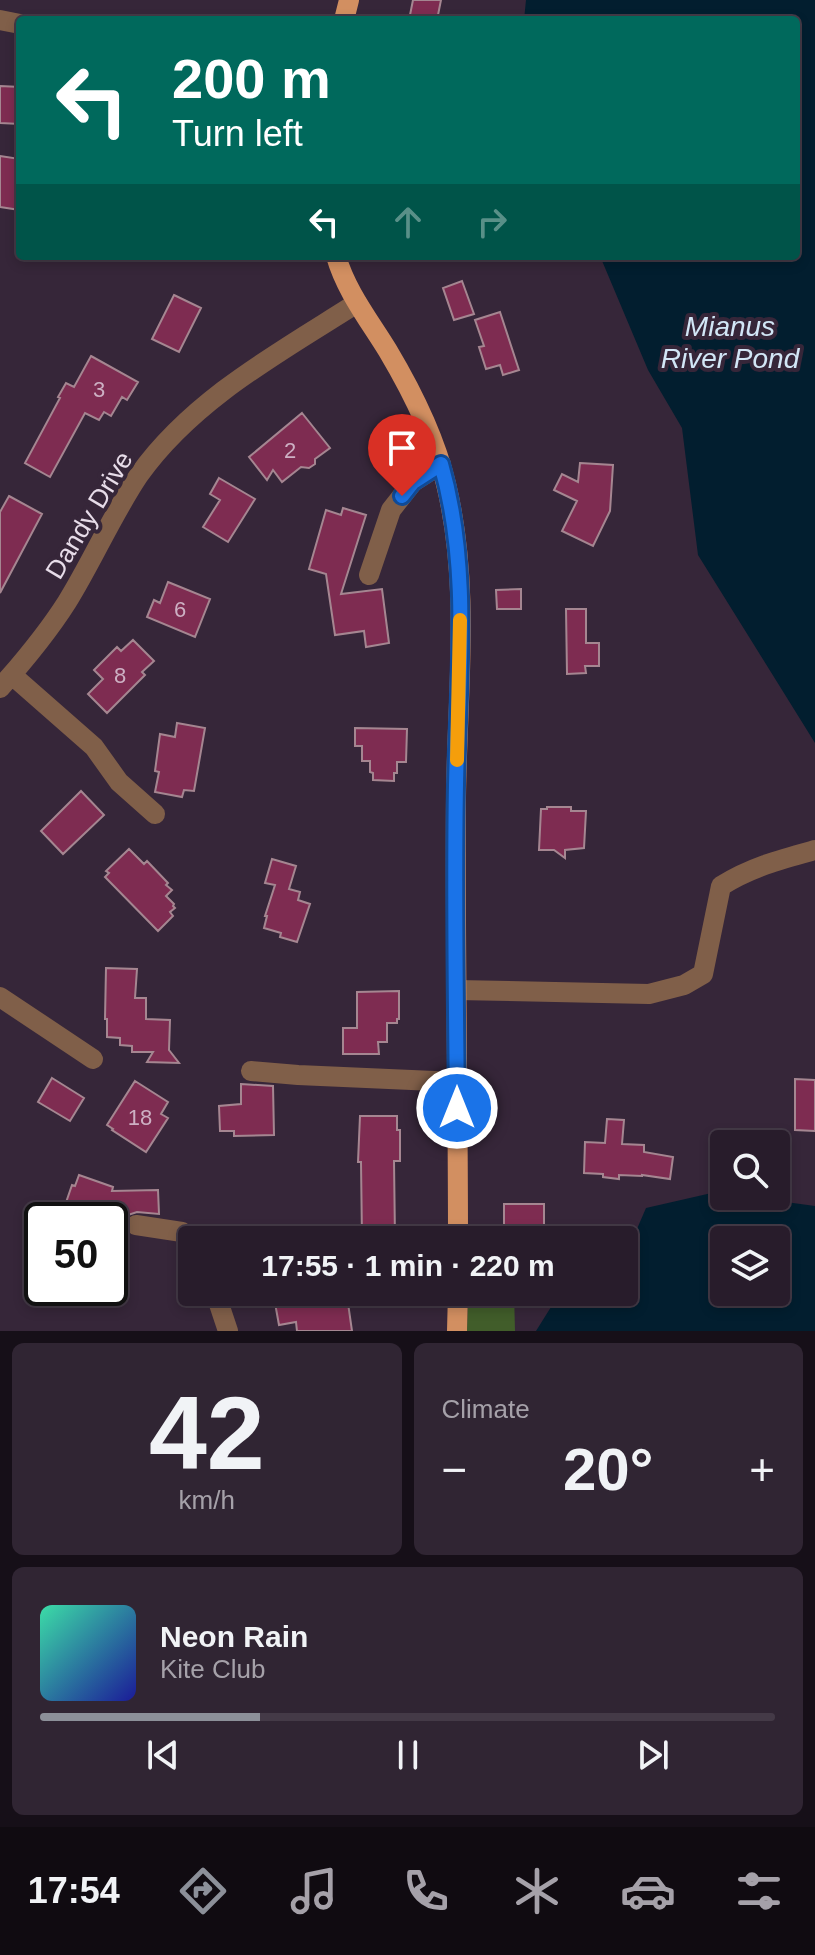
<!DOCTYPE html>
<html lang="en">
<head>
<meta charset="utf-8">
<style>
	body { margin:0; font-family:Arial,sans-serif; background:#302533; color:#f1f3f6; height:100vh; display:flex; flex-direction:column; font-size:30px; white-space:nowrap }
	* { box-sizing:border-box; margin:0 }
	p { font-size:26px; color:#a5a1a9 }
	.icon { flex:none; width:44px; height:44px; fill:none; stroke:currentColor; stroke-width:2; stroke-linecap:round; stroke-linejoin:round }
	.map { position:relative; height:1331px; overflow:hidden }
	.drawer { display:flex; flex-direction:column; gap:12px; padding:12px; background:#160f18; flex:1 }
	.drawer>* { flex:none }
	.banner { position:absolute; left:16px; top:16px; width:784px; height:244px; border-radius:8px; box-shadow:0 4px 12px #0003,0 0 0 2px #443a47; background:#00695c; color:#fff; overflow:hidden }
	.tools { position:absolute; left:710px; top:1130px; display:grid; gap:16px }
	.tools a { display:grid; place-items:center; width:80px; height:80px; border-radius:8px; background:#281c2b; box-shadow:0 4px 12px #0003,0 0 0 2px #443a47; font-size:40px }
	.speed { position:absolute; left:24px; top:1202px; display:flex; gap:16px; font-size:40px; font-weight:700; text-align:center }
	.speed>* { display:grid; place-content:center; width:104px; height:104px; border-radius:50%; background:#281c2b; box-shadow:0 4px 12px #0003,0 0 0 2px #443a47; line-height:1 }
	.speed .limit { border:4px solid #111; border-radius:12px; background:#fff; color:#111 }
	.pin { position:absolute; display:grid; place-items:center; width:68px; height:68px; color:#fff; margin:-82px -34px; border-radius:50% 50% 50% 0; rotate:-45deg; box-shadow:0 0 8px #0007 }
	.pin .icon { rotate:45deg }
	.me { position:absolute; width:88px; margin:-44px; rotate:0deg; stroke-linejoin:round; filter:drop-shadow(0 0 6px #0008) }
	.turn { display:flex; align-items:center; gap:28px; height:168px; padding:0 24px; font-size:36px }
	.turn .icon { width:104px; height:104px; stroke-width:2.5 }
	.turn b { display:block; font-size:56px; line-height:68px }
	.lanes { display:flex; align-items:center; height:76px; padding:0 24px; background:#0003; justify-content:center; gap:40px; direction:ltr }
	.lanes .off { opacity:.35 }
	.big { font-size:60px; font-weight:600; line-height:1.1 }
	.drawer .widget { flex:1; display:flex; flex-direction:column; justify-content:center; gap:12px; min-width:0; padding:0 28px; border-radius:12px; background:#302533 }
	.drawer .dial { align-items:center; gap:0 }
	.dial b { font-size:104px; line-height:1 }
	.song { display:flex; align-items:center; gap:24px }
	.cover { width:96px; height:96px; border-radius:12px; background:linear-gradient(135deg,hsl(160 70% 55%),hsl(240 70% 35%)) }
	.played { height:8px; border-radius:4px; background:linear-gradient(90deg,#8c9099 30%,#443a47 30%) }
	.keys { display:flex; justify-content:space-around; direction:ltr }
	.heat { display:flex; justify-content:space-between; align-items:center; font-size:44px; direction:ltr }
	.drawer .tiles { flex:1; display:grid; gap:12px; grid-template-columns:1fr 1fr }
	.widget:last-child { grid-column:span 2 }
	.trip { position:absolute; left:178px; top:1226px; width:460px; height:80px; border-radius:8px; background:#281c2b; box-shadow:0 4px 12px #0003,0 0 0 2px #443a47; font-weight:600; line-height:80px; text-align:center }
	.tabs { display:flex; height:128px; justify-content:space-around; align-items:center; background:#100b11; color:#a5a1a9 }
	.tabs .icon { width:56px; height:56px }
	.tabs .active { color:#8c9099 }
	.tabs b { font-size:36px; color:#f1f3f6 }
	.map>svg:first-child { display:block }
	.green { fill:#415d2a }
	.water { fill:#021e2f; fill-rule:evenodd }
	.building { fill:#7e2c51; stroke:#a58691; stroke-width:2 }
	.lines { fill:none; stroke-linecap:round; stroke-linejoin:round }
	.minor { stroke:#805f49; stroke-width:20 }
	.major { stroke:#d28f61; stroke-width:20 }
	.route-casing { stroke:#114b97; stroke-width:20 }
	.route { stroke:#1a73e8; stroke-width:14 }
	.slow { stroke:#f59e0b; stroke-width:14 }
	.labels { text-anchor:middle; stroke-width:8; stroke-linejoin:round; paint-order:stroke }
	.number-label { font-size:22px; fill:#cdb0c3 }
	.street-label { font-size:26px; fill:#e7dce9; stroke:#362639 }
	.water-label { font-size:28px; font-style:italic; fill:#d2e6f6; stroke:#362639 }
</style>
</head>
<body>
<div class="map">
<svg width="815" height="1331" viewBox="0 0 815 1331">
	<rect width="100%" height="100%" fill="#362639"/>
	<path class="green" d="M468 1292H514L515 1331H467Z"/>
	<path class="water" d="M526 0H815V743L698 555 682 428 648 370 600 256H796V20H524Z
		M716 1192 724 1193V1196H743L815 1206V1331H536L551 1307 605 1301 609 1292H624V1259L646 1208ZM724 1240H776V1292H724Z"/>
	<path class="building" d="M413 0H441L437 20H409Z
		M0 86 20 87V124L0 123Z
		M0 156 20 159V210L0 207Z
		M462 281 474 314 454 320 443 288Z
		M174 295 201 308 179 352 152 339Z
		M500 312 519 370 503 375 500 365 486 369 479 347 484 346 475 320Z
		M91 356 138 382 127 400 122 397 111 416 104 412 99 420 85 413 50 477 25 463 60 398 58 397 66 383 74 387Z
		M302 413 330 448 315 459V464L309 468 301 467 282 482 273 470 267 480 249 457Z
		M580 463 613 465 610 511 593 546 562 531 577 501 554 490 562 474 578 482Z
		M219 478 255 499 228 542 203 527 220 500 210 494Z
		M9 496 42 514 0 593V512Z
		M343 508 366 515 341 594 382 589 389 643 366 647 364 631 335 635 326 574 309 569 326 510 341 515Z
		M168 582 210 599 195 637 147 617 154 600 160 603Z
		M521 589V609H497L496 590Z
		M566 609H586V643H599V666H585L586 673 567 674Z
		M133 640 154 661 142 672 145 675 107 713 88 694 103 679 94 670 117 647 121 651Z
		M177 723 205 728 194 791 184 790 182 797 155 792 159 772 155 771 160 734 175 737Z
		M355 728 407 729 406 762H397V773H394V781L373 780V773L370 772V761H362V746H355Z
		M81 791 104 815 63 854 41 831Z
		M547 807H571V811H586L584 848 565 850V858L554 850H539L541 809H547Z
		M129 849 144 864 147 861 168 883 166 885 172 890 166 896 174 904 173 906 175 908 170 912 173 916 158 931 105 877 109 873 106 871Z
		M272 859 296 866 289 889 300 892 298 900 310 904 297 942 280 937 281 933 264 928 267 916H265L275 885 265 883Z
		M106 968 137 969 135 998H146V1019L170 1020 169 1050 179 1063 147 1062 153 1052H132V1046L120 1045V1038L107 1037V1019H105Z
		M399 991V1019H397V1023H387V1042H378L379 1054H343V1028H357V992Z
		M52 1078 84 1098 70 1121 38 1102Z
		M795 1079 815 1080V1131L795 1130Z
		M135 1081 168 1102 161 1114 168 1118 146 1152 112 1130 113 1129 107 1125Z
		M241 1084 273 1086 274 1135 234 1136V1131H220L219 1106 241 1104Z
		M360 1116H397V1130H400V1161H394L395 1239H362L361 1162H358Z
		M607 1119 624 1120 622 1144 644 1145V1152L673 1157 670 1179 642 1175V1176L619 1175V1179L603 1177V1174L584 1173 585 1142 605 1143Z
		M79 1175 113 1187 112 1191 158 1190 159 1214 137 1212 128 1215H108L107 1220H60L72 1185 75 1186Z
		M504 1204H544V1240H504Z
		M273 1292H299L301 1303 311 1301V1307L348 1303 352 1331H297L296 1322 279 1325Z"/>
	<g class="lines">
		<path class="minor" d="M0 20 20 24
			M369 575 391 510 413 482 441 464
			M12 675 94 747 119 782 155 814
			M0 688C24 661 48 632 67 602 93 560 112 515 139 475 193 399 280 352 357 303
			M456 990 649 994 684 985 703 974 721 886C751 867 782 859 815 850
			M0 997 93 1059
			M251 1071 298 1075 457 1082
			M136 1225 182 1232 192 1240
			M215 1292 228 1331"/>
		<path class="major" d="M344 20 349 0
			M336 256C346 291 369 320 388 351 413 393 435 437 446 484 471 587 457 693 456 798 455 945 458 1093 458 1240
			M457 1331 458 1292"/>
	</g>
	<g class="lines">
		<defs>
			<path id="route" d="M402 496 413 482 441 464C471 568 458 677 456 785 454 892 456 1000 457 1108"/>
		</defs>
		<use href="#route" class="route-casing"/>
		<use href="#route" class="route"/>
		<path class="slow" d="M457 760 460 620"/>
	</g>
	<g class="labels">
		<g class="number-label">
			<text x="99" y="397">3</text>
			<text x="290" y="458">2</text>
			<text x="180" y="617">6</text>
			<text x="120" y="683">8</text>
			<text x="140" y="1125">18</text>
		</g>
		<g class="street-label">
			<text transform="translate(89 515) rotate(-59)" y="9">Dandy Drive</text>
		</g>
		<g class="water-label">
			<text x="730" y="336">Mianus<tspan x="730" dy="32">River Pond</tspan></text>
		</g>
	</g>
</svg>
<div class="tools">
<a><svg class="icon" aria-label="search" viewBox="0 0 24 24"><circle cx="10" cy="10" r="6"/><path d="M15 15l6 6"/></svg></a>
<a><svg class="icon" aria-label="layers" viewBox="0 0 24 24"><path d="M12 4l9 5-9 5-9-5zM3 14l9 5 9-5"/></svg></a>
</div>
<div class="speed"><div class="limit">50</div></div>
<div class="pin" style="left:402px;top:496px;background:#d93025"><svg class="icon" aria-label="arrive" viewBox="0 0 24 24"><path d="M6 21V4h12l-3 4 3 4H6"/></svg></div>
<svg class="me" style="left:457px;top:1108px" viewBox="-20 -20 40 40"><circle r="17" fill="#1a73e8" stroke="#fff" stroke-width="3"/><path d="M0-11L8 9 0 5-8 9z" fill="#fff"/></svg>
<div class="trip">17:55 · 1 min · 220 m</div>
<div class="banner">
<div class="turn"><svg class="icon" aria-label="left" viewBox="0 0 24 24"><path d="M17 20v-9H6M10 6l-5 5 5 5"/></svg><div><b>200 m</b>Turn left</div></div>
<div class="lanes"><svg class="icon" aria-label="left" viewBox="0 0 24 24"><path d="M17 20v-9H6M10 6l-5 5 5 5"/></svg><svg class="icon off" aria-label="ahead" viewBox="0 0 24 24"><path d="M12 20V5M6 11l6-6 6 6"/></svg><svg class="icon off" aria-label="right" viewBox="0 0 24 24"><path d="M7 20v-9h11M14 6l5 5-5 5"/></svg></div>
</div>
</div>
<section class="drawer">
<div class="tiles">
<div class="widget dial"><b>42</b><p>km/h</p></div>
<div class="widget"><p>Climate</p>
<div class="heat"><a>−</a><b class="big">20°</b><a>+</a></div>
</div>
<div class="widget">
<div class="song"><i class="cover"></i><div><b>Neon Rain</b><p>Kite Club</p></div></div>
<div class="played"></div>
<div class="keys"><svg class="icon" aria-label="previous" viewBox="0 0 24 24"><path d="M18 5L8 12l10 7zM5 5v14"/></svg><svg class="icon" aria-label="pause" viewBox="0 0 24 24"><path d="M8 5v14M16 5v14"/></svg><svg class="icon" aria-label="next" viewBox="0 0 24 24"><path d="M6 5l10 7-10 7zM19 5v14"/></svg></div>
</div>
</div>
</section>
<nav class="tabs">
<b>17:54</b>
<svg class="icon active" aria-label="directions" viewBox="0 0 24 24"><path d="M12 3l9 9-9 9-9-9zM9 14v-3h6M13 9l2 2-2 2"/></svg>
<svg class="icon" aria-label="music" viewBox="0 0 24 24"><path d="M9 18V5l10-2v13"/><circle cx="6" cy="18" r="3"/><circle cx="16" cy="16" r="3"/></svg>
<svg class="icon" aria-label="phone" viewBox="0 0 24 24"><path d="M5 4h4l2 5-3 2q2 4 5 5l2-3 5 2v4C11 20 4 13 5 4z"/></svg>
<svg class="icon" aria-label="climate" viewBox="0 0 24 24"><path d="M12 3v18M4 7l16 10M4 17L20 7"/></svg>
<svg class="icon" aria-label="car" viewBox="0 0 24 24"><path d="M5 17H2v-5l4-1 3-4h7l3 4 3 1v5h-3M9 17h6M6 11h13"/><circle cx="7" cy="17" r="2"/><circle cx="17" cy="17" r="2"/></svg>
<svg class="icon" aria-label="filters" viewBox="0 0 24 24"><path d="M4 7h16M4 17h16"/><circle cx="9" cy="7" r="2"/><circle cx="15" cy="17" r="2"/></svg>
</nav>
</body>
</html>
